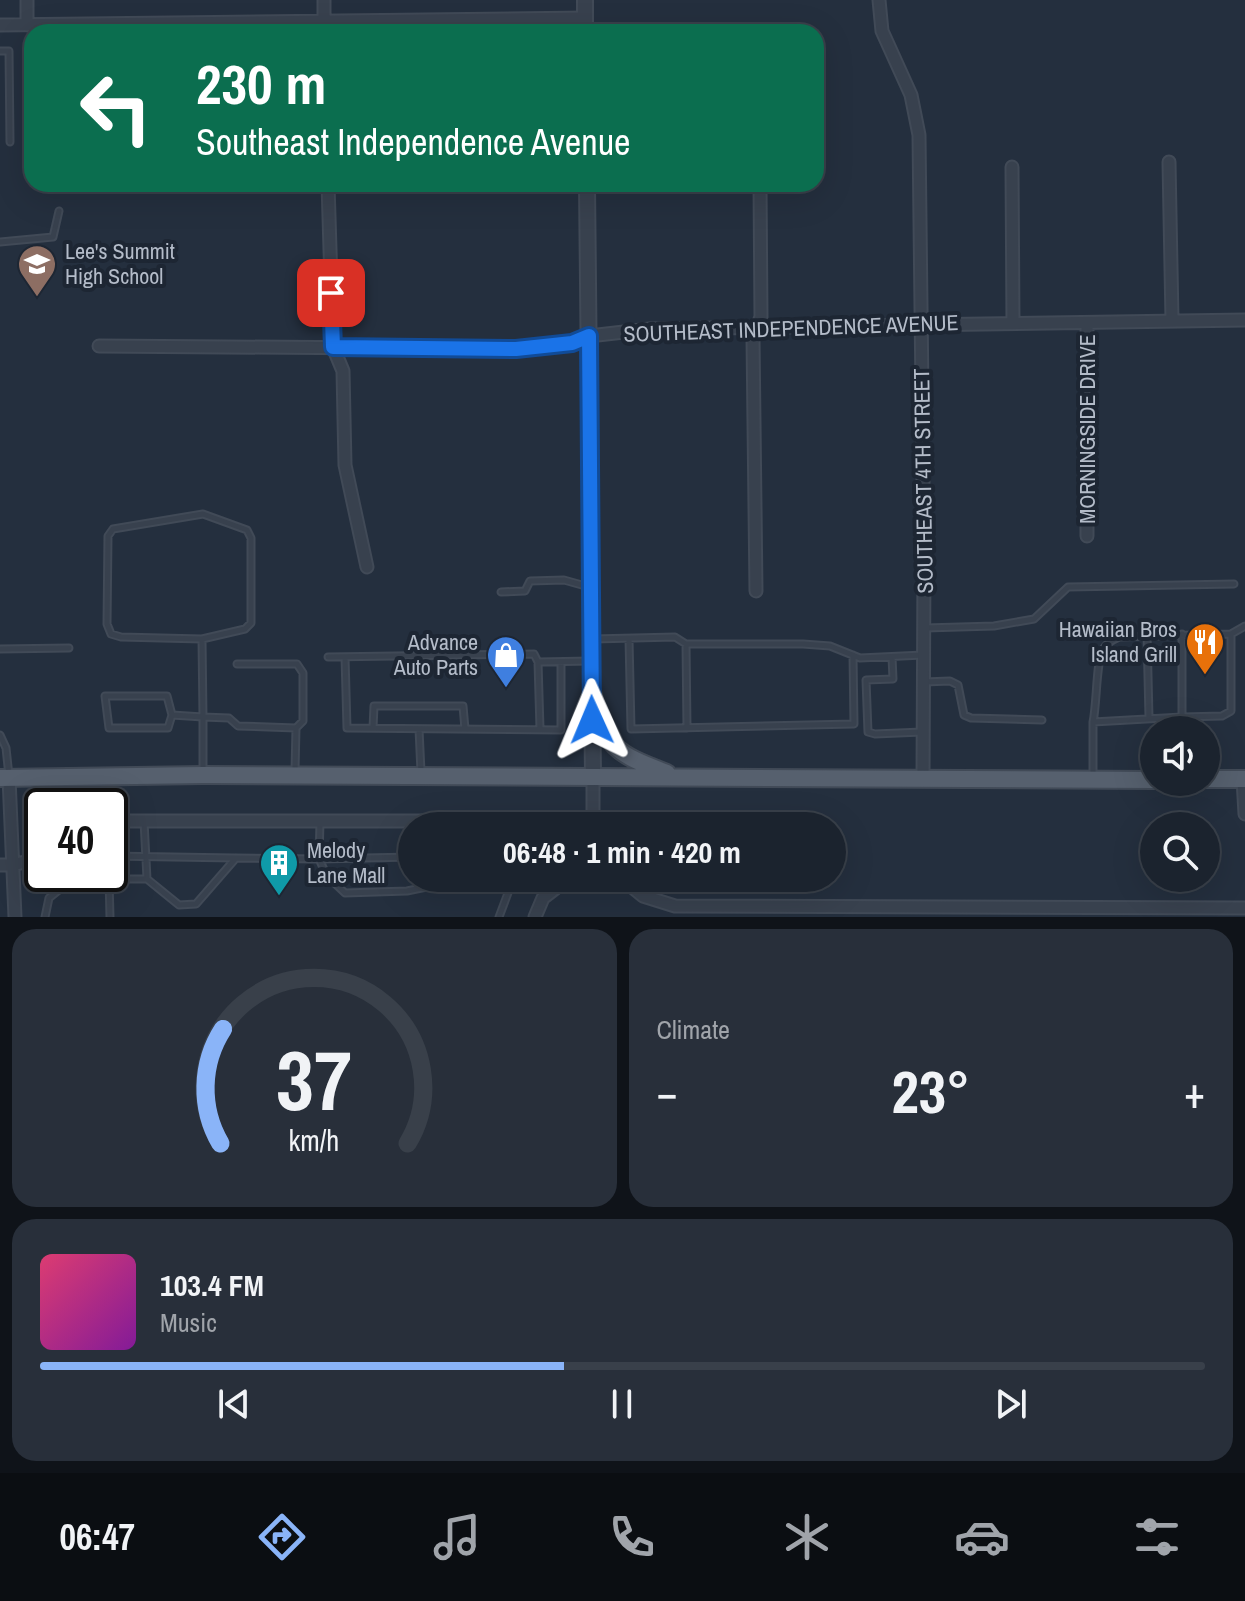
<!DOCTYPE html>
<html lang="en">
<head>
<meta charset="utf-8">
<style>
	body { margin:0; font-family:"Archivo Narrow",sans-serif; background:#282f3a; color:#f1f3f6; height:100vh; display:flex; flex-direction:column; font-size:30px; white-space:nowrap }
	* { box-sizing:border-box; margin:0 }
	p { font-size:26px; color:#a0a4aa }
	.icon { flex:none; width:44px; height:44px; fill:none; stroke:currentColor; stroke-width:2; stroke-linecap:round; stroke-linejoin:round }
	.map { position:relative; height:917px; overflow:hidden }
	.side { display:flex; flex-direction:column; gap:12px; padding:12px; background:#0f1319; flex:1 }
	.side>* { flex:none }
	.hud { position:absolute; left:24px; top:24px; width:800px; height:168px; border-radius:24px; box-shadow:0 8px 32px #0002,0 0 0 2px #39404a; background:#0b6e4f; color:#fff; overflow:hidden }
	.fabs { position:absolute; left:1140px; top:716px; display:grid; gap:16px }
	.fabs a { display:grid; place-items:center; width:80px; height:80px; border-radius:50%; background:#1b232e; box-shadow:0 8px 32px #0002,0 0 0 2px #39404a; font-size:40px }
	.speed { position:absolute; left:24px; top:788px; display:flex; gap:16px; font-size:40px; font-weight:700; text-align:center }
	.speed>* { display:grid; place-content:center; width:104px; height:104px; border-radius:50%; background:#1b232e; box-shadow:0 8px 32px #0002,0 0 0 2px #39404a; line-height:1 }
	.speed .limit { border:4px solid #111; border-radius:12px; background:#fff; color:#111 }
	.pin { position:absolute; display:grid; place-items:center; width:68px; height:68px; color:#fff; margin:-34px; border-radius:16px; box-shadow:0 4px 12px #0006 }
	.me { position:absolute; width:88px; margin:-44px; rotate:359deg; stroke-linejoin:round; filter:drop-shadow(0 0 6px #0008) }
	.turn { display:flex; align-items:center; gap:28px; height:168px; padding:0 40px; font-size:36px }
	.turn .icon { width:104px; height:104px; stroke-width:2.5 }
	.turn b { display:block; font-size:56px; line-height:68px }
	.big { font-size:60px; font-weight:700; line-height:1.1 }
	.side .widget { flex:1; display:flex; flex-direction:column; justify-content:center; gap:12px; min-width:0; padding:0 28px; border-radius:24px; background:#282f3a }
	.side .dial { align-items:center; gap:0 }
	.dial svg { height:208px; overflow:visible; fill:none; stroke:#39404a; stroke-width:7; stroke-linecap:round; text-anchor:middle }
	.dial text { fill:#f1f3f6; stroke:none }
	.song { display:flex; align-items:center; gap:24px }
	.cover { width:96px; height:96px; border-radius:12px; background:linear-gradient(135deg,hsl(340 70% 55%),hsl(290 70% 35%)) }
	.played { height:8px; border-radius:4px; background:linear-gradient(90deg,#8ab4f8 45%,#39404a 45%) }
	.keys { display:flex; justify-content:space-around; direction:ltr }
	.heat { display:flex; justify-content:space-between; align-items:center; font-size:44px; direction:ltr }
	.side .tiles { flex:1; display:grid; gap:12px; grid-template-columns:1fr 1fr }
	.widget:last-child { grid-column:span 2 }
	.trip { position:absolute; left:398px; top:812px; width:448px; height:80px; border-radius:40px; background:#1b232e; box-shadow:0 8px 32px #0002,0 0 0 2px #39404a; font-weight:700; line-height:80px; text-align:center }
	.tabs { display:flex; height:128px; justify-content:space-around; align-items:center; background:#0b0e12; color:#a0a4aa }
	.tabs .icon { width:56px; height:56px }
	.tabs .selected { color:#8ab4f8 }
	.tabs b { font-size:36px; color:#f1f3f6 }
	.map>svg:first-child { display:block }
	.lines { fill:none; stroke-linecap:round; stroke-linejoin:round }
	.service-casing { stroke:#414a57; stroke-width:9 }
	.minor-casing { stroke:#414a57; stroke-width:15 }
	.tertiary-casing { stroke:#414a57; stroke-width:18 }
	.primary-casing { stroke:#414a57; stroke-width:20 }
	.service { stroke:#38414e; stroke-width:5 }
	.minor { stroke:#38414e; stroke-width:11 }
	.tertiary { stroke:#38414e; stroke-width:14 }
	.primary { stroke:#56606e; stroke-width:16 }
	.route-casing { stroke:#114b97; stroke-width:20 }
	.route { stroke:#1a73e8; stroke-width:14 }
	.labels { text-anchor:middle; stroke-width:8; stroke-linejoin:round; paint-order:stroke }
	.poi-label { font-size:22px; fill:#b4bcc9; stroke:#1d2633; text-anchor:start }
	.street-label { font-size:22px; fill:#b4bcc9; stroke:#1d2633 }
</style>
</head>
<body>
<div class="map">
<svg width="1245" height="917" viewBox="0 0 1245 917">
	<rect width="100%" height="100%" fill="#242f3e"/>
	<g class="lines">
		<defs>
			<path id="service" d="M0 51H9L10 142
				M0 242 53 237 59 211
				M501 592 525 591 530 581 564 580 589 587
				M925 628 994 626 1034 619 1068 587 1234 584
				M1147 634 1149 718
				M1182 634V717L1222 716 1231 711V634
				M202 639 121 637 111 634 107 624 108 536 113 529 203 514 247 530 251 538V623L245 629 202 639 203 717 229 718 238 726 296 728
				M593 639 675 637 686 644H803L830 646 860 658 923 655
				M629 639 631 729 854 724 853 655
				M686 644 687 728
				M0 649 69 648
				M328 657 534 654 538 662 590 661
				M345 657 347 728 561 730V662
				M892 657 893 679 866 680 868 732 875 734 922 732
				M538 662 540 729
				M237 664H297L303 673V721L296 728 295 771
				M924 682 950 681 958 685 964 715 971 718 1042 720
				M172 715 167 696H105L109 728H168L172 715 203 717V772
				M1093 722C1097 704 1096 661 1103 649 1107 643 1112 640 1119 637L1231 634 1245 626
				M373 728 374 706H463L465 729
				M419 729 421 772
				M0 735 6 748 9 776
				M1093 775V722L1182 717
				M144 821 147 879
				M320 822 319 859 412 857
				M110 856 235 858
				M420 878 422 888
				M483 878 511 885 499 917
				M45 917 49 898 79 874
				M110 917 109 879H147L179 905 196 904 236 858 319 859 327 876 345 893 407 891 451 882 456 878"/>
			<path id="minor" d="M324 0V32
				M879 0 882 31 911 95 919 135 924 565 923 777
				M0 25 585 18
				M27 25V0
				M1169 162 1172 320
				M1012 167 1013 323
				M328 184 333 347 343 371 345 465 367 567
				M1087 323V536
				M99 346 516 349 563 345 589 336 650 329 1245 320
				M756 591 753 338 761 317 760 184
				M9 778 15 917
				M1243 779 1245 814
				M110 821H427L483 826
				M593 826V777
				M0 865H12L42 858
				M621 878 643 896 675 906 1245 908
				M535 917 543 898 569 878"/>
			<path id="tertiary" d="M585 0V32
				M587 184 593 777"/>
			<path id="primary" d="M592 692C606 748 614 753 667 773
				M0 778 203 775 1154 780
				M1206 779H1245"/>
		</defs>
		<use href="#service" class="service-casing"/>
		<use href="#minor" class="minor-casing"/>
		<use href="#tertiary" class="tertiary-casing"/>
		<use href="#primary" class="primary-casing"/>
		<use href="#service" class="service"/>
		<use href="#minor" class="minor"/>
		<use href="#tertiary" class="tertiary"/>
		<use href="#primary" class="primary"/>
	</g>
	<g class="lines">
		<defs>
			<path id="route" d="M331 293 333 347 516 349 572 343 589 336 592 720"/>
		</defs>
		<use href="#route" class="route-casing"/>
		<use href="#route" class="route"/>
	</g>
	<defs>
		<symbol id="school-pin" viewBox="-11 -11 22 30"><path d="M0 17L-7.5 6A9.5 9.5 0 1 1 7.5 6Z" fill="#8d6e63" stroke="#1d2633"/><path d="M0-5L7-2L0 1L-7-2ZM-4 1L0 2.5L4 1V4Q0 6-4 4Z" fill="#fff"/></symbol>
		<symbol id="restaurant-pin" viewBox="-11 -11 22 30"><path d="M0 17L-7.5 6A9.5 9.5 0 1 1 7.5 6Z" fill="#e8710a" stroke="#1d2633"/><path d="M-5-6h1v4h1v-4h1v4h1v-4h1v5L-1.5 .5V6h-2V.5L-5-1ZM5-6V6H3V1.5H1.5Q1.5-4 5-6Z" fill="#fff"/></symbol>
		<symbol id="shop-pin" viewBox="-11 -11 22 30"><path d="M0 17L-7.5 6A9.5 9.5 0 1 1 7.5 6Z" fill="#3f7fe0" stroke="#1d2633"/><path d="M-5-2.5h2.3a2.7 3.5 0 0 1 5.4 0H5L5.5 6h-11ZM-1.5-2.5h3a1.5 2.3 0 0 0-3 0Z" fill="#fff"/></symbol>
		<symbol id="building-pin" viewBox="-11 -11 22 30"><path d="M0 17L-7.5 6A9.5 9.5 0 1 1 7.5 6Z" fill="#0f9aa8" stroke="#1d2633"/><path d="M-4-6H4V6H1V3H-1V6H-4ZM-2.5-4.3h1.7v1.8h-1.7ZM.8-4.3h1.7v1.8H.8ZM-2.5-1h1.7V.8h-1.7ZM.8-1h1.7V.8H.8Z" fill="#fff"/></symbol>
	</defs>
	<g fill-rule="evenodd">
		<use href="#school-pin" x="15" y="242" width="44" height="60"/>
		<use href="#restaurant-pin" x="1183" y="620" width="44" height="60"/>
		<use href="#shop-pin" x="484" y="633" width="44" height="60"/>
		<use href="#building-pin" x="257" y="841" width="44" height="60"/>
	</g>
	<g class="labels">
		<g class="poi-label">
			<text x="65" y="259">Lee's Summit<tspan x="65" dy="25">High School</tspan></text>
			<text x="1177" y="637" text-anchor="end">Hawaiian Bros<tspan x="1177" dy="25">Island Grill</tspan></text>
			<text x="478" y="650" text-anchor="end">Advance<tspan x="478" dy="25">Auto Parts</tspan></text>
			<text x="307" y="858">Melody<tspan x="307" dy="25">Lane Mall</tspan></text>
		</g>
		<g class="street-label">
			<text transform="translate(791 328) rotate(-2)" y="8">SOUTHEAST INDEPENDENCE AVENUE</text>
			<text transform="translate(1087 429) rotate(-90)" y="8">MORNINGSIDE DRIVE</text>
			<text transform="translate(923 481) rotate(-91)" y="8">SOUTHEAST 4TH STREET</text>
		</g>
	</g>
</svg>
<div class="fabs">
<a><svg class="icon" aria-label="sound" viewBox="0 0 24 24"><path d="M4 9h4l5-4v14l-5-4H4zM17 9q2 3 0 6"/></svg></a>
<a><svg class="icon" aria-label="search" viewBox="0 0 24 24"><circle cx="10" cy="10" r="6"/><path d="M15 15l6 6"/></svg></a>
</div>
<div class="speed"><div class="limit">40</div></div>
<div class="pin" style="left:331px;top:293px;background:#d93025"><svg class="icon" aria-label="arrive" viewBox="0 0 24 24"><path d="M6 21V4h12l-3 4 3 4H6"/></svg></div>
<svg class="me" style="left:592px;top:720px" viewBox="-20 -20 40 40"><path d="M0-17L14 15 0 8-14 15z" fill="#1a73e8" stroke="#fff" stroke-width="4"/></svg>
<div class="trip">06:48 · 1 min · 420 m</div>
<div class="hud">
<div class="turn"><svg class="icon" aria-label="left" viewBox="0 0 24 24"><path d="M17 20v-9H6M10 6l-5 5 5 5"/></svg><div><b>230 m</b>Southeast Independence Avenue</div></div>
</div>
</div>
<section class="side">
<div class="tiles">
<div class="widget dial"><svg viewBox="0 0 100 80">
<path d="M14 69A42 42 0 1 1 86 69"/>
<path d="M14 69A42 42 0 0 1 15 25" stroke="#8ab4f8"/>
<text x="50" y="56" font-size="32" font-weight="700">37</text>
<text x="50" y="72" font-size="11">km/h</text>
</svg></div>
<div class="widget"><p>Climate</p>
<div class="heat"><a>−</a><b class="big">23°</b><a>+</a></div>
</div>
<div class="widget">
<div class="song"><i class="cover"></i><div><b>103.4 FM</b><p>Music</p></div></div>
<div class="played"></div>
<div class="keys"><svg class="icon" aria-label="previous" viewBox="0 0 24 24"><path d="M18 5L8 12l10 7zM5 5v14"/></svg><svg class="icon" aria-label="pause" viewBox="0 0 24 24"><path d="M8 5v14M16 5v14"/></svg><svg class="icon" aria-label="next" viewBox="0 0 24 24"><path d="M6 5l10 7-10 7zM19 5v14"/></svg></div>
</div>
</div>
</section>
<nav class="tabs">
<b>06:47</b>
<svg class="icon selected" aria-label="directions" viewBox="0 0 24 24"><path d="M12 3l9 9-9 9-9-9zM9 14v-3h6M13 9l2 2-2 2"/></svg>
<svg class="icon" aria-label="music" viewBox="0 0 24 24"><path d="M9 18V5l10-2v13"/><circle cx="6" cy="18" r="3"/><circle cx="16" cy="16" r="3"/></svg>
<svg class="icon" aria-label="phone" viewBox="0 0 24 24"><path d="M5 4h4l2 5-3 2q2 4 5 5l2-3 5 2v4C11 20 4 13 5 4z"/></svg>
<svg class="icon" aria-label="climate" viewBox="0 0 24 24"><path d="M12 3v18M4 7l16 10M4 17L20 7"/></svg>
<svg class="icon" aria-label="car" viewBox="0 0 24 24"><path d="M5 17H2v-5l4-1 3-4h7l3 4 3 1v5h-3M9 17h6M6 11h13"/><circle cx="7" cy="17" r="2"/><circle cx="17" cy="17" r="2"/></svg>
<svg class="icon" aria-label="filters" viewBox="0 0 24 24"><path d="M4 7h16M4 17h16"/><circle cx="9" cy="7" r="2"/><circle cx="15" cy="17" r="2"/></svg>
</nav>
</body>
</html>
